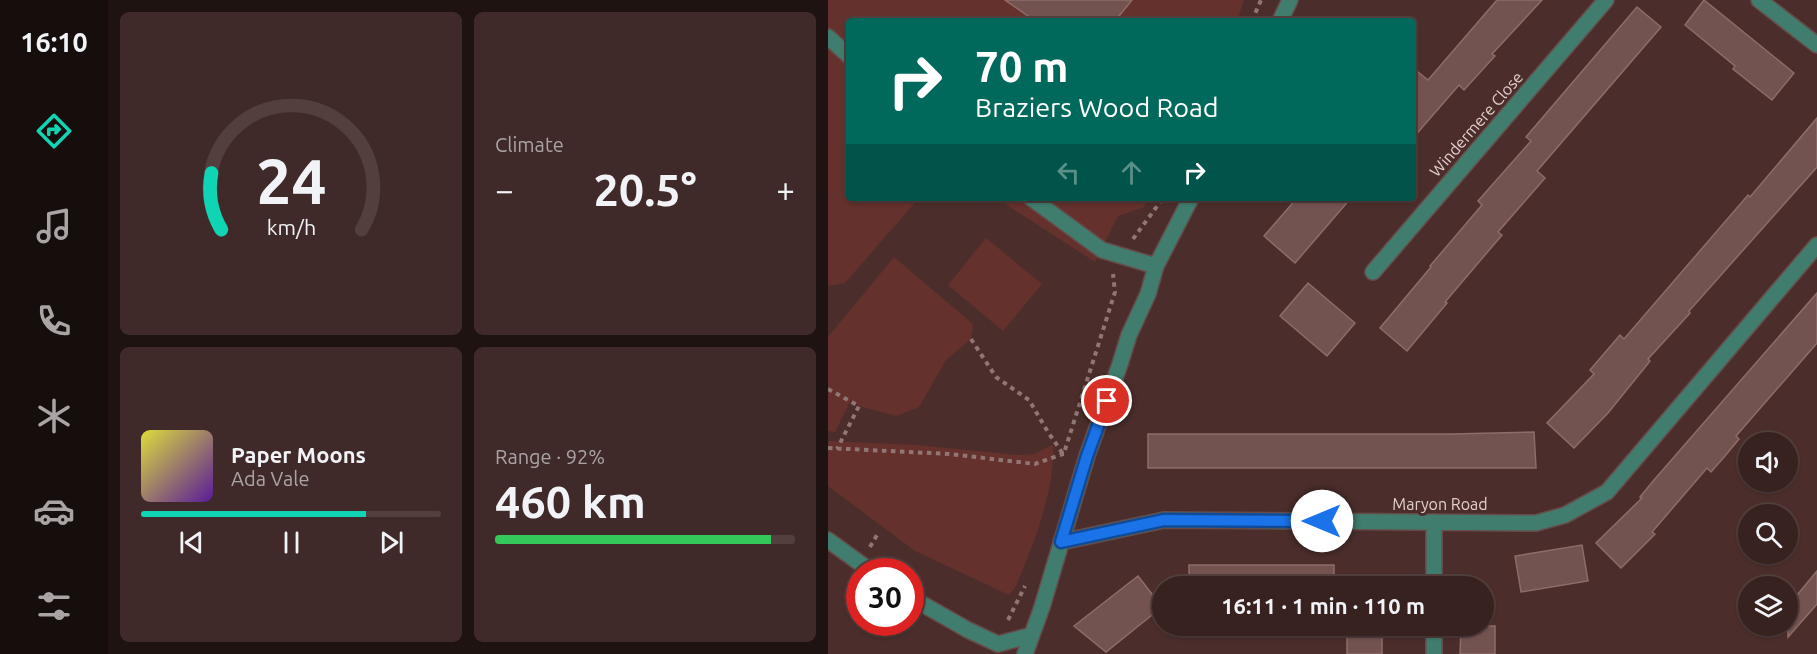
<!DOCTYPE html>
<html lang="en">
<head>
<meta charset="utf-8">
<style>
	body { margin:0; font-family:Ubuntu,sans-serif; background:#3f2a29; color:#f1f3f6; height:100vh; display:flex; flex-direction:column; font-size:22px; white-space:nowrap }
	* { box-sizing:border-box; margin:0 }
	p { font-size:20px; color:#aba4a5 }
	.icon { flex:none; width:33px; height:33px; fill:none; stroke:currentColor; stroke-width:2; stroke-linecap:round; stroke-linejoin:round }
	.map { position:relative; flex:1; overflow:hidden }
	.details { display:flex; flex-direction:column; gap:12px; padding:12px; background:#1f1312; width:720px }
	.details>* { flex:none }
	.guide { position:absolute; left:18px; top:18px; width:570px; height:183px; border-radius:6px; box-shadow:0 2px 4px #0004,0 0 0 2px #523f3e; background:#00695c; color:#fff; overflow:hidden }
	.controls { position:absolute; left:910px; top:432px; display:grid; gap:12px }
	.controls a { display:grid; place-items:center; width:60px; height:60px; border-radius:50%; background:#382220; box-shadow:0 2px 4px #0004,0 0 0 2px #523f3e; font-size:30px }
	.speed { position:absolute; left:18px; top:558px; display:flex; gap:12px; font-size:30px; font-weight:700; text-align:center }
	.speed>* { display:grid; place-content:center; width:78px; height:78px; border-radius:50%; background:#382220; box-shadow:0 2px 4px #0004,0 0 0 2px #523f3e; line-height:1 }
	.speed .limit { border:9px solid #d22; background:#fff; color:#111 }
	.pin { position:absolute; display:grid; place-items:center; width:51px; height:51px; color:#fff; margin:-26px; border:3px solid #fff; border-radius:50%; box-shadow:0 2px 6px #0007 }
	.me { position:absolute; width:66px; margin:-33px; rotate:270deg; stroke-linejoin:round; filter:drop-shadow(0 0 4px #0008) }
	.turn { display:flex; align-items:center; gap:21px; height:126px; padding:0 30px; font-size:27px }
	.turn .icon { width:78px; height:78px; stroke-width:2.5 }
	.turn b { display:block; font-size:42px; line-height:51px }
	.lanes { display:flex; align-items:center; height:57px; padding:0 30px; background:#0003; justify-content:center; gap:30px; direction:ltr }
	.lanes .off { opacity:.35 }
	.big { font-size:45px; font-weight:700; line-height:1.1 }
	.details .tile { flex:1; display:flex; flex-direction:column; justify-content:center; gap:9px; min-width:0; padding:0 21px; border-radius:9px; background:#3f2a29 }
	.details .dial { align-items:center; gap:0 }
	.dial svg { height:156px; overflow:visible; fill:none; stroke:#523f3e; stroke-width:7; stroke-linecap:round; text-anchor:middle }
	.dial text { fill:#f1f3f6; stroke:none }
	.song { display:flex; align-items:center; gap:18px }
	.cover { width:72px; height:72px; border-radius:9px; background:linear-gradient(135deg,hsl(60 70% 55%),hsl(270 70% 35%)) }
	.played { height:6px; border-radius:3px; background:linear-gradient(90deg,#10d5b4 75%,#523f3e 75%) }
	.keys { display:flex; justify-content:space-around; direction:ltr }
	.heat { display:flex; justify-content:space-between; align-items:center; font-size:33px; direction:ltr }
	.charge { height:9px; border-radius:4px; background:linear-gradient(90deg,#34c759 92%,#523f3e 0) }
	.details .tiles { flex:1; display:grid; gap:12px; grid-template-columns:repeat(2,1fr) }
	.trip { position:absolute; left:324px; top:576px; width:342px; height:60px; border-radius:30px; background:#382220; box-shadow:0 2px 4px #0004,0 0 0 2px #523f3e; font-weight:700; line-height:60px; text-align:center }
	main { display:flex; flex:1; min-height:0 }
	.menu { display:flex; flex-direction:column; width:108px; justify-content:space-around; align-items:center; background:#160e0d; color:#aba4a5 }
	.menu .icon { width:42px; height:42px }
	.menu .active { color:#10d5b4 }
	.menu b { font-size:27px; color:#f1f3f6 }
	.map>svg:first-child { display:block }
	.green { fill:#64312d }
	.building { fill:#735350; stroke:#8e6c69; stroke-width:1.5 }
	.lines { fill:none; stroke-linecap:round; stroke-linejoin:round }
	.minor-casing { stroke:#664b48; stroke-width:18 }
	.path { stroke:#907774; stroke-width:4; stroke-dasharray:4.5 4.5; stroke-linecap:butt }
	.minor { stroke:#407d6e; stroke-width:15 }
	.route-casing { stroke:#114b97; stroke-width:15 }
	.route { stroke:#1a73e8; stroke-width:10 }
	.labels { text-anchor:middle; stroke-width:6; stroke-linejoin:round; paint-order:stroke }
	.street-label { font-size:16px; fill:#e2cfcc; stroke:#4b2e2b }
</style>
</head>
<body>
<main>
<nav class="menu">
<b>16:10</b>
<svg class="icon active" aria-label="directions" viewBox="0 0 24 24"><path d="M12 3l9 9-9 9-9-9zM9 14v-3h6M13 9l2 2-2 2"/></svg>
<svg class="icon" aria-label="music" viewBox="0 0 24 24"><path d="M9 18V5l10-2v13"/><circle cx="6" cy="18" r="3"/><circle cx="16" cy="16" r="3"/></svg>
<svg class="icon" aria-label="phone" viewBox="0 0 24 24"><path d="M5 4h4l2 5-3 2q2 4 5 5l2-3 5 2v4C11 20 4 13 5 4z"/></svg>
<svg class="icon" aria-label="climate" viewBox="0 0 24 24"><path d="M12 3v18M4 7l16 10M4 17L20 7"/></svg>
<svg class="icon" aria-label="car" viewBox="0 0 24 24"><path d="M5 17H2v-5l4-1 3-4h7l3 4 3 1v5h-3M9 17h6M6 11h13"/><circle cx="7" cy="17" r="2"/><circle cx="17" cy="17" r="2"/></svg>
<svg class="icon" aria-label="filters" viewBox="0 0 24 24"><path d="M4 7h16M4 17h16"/><circle cx="9" cy="7" r="2"/><circle cx="15" cy="17" r="2"/></svg>
</nav>
<section class="details">
<div class="tiles">
<div class="tile dial"><svg viewBox="0 0 100 80">
<path d="M14 69A42 42 0 1 1 86 69"/>
<path d="M14 69A42 42 0 0 1 9 40" stroke="#10d5b4"/>
<text x="50" y="56" font-size="32" font-weight="700">24</text>
<text x="50" y="72" font-size="11">km/h</text>
</svg></div>
<div class="tile"><p>Climate</p>
<div class="heat"><a>−</a><b class="big">20.5°</b><a>+</a></div>
</div>
<div class="tile">
<div class="song"><i class="cover"></i><div><b>Paper Moons</b><p>Ada Vale</p></div></div>
<div class="played"></div>
<div class="keys"><svg class="icon" aria-label="previous" viewBox="0 0 24 24"><path d="M18 5L8 12l10 7zM5 5v14"/></svg><svg class="icon" aria-label="pause" viewBox="0 0 24 24"><path d="M8 5v14M16 5v14"/></svg><svg class="icon" aria-label="next" viewBox="0 0 24 24"><path d="M6 5l10 7-10 7zM19 5v14"/></svg></div>
</div>
<div class="tile"><p>Range · 92%</p><b class="big">460 km</b><div class="charge"></div></div>
</div>
</section>
<div class="map">
<svg width="989" height="654" viewBox="0 0 989 654">
	<rect width="100%" height="100%" fill="#4b2e2b"/>
	<path class="green" d="M0 0H416L409 21H21V198H91L17 283 0 286Z
		M168 198H320L316 207 290 216 267 262Z
		M158 238 214 284 175 331 120 285Z
		M66 257 145 324 143 339 118 360 91 407 68 416 31 406 23 400 7 432 0 431V337Z
		M0 441 89 445 191 455 205 454 225 445C227 492 205 546 187 588L181 595 87 551 0 486Z"/>
	<path class="building" d="M177 0H304L287 21H207Z
		M669 0H714L664 54 667 56 636 90 631 85 585 138V68L600 80Z
		M876 0 966 73 944 100 905 69 907 66 857 25Z
		M809 7 833 27 709 171 717 178 670 232 674 235 617 302 619 303 579 351 552 328 603 267 602 266 654 205 650 201 703 141 698 137Z
		M989 118V167L861 311 862 313 820 359 822 361 780 413 746 448 719 423 766 374 762 370 792 335 796 339 920 195 922 197Z
		M469 198H523L467 263 436 236Z
		M480 283 527 323 499 356 452 316Z
		M989 293V343L908 436 911 439 897 456 883 472 879 468 824 532 827 534 793 568 768 543 814 498 812 497 826 480Z
		M706 432 708 468H320V434H624Z
		M754 545 760 581 693 592 687 556Z
		M361 565H506V586H361Z
		M989 571V604L960 637V606Z
		M310 576 334 607 278 652 246 626Z
		M519 626H554V654H519Z
		M633 626H667V654H632Z"/>
	<g class="lines">
		<defs>
			<path id="minor" d="M931 0 989 45
				M452 21 462 0
				M0 37 21 56
				M203 198 274 250 328 266
				M545 272 778 0
				M0 540 44 572
				M233 542 336 520 708 523 737 515 779 492 989 245
				M606 586V522
				M82 597 140 630 170 644 204 635
				M197 654 214 607 259 456 292 364 301 335 320 294 328 266 363 198
				M606 654V626"/>
		</defs>
		<use href="#minor" class="minor-casing"/>
		<path class="path" d="M424 21 433 0
			M305 239 335 198
			M143 339 168 377 201 400 220 432 235 454
			M0 389 31 406 9 449
			M0 448 122 454 207 464 235 454H240
			M237 450 287 292 285 274
			M42 547 49 535
			M180 620 197 586"/>
		<use href="#minor" class="minor"/>
	</g>
	<g class="lines">
		<defs>
			<path id="route" d="M279 401 259 456 233 542 336 520 494 521"/>
		</defs>
		<use href="#route" class="route-casing"/>
		<use href="#route" class="route"/>
	</g>
	<g class="labels">
		<g class="street-label">
			<text transform="translate(648 124) rotate(-49)" y="6">Windermere Close</text>
			<text x="612" y="510">Maryon Road</text>
		</g>
	</g>
</svg>
<div class="controls">
<a><svg class="icon" aria-label="sound" viewBox="0 0 24 24"><path d="M4 9h4l5-4v14l-5-4H4zM17 9q2 3 0 6"/></svg></a>
<a><svg class="icon" aria-label="search" viewBox="0 0 24 24"><circle cx="10" cy="10" r="6"/><path d="M15 15l6 6"/></svg></a>
<a><svg class="icon" aria-label="layers" viewBox="0 0 24 24"><path d="M12 4l9 5-9 5-9-5zM3 14l9 5 9-5"/></svg></a>
</div>
<div class="speed"><div class="limit">30</div></div>
<div class="pin" style="left:279px;top:401px;background:#d93025"><svg class="icon" aria-label="arrive" viewBox="0 0 24 24"><path d="M6 21V4h12l-3 4 3 4H6"/></svg></div>
<svg class="me" style="left:494px;top:521px" viewBox="-20 -20 40 40"><circle r="19" fill="#fff"/><path d="M0-13L10 11 0 6-10 11z" fill="#1a73e8"/></svg>
<div class="trip">16:11 · 1 min · 110 m</div>
<div class="guide">
<div class="turn"><svg class="icon" aria-label="right" viewBox="0 0 24 24"><path d="M7 20v-9h11M14 6l5 5-5 5"/></svg><div><b>70 m</b>Braziers Wood Road</div></div>
<div class="lanes"><svg class="icon off" aria-label="left" viewBox="0 0 24 24"><path d="M17 20v-9H6M10 6l-5 5 5 5"/></svg><svg class="icon off" aria-label="ahead" viewBox="0 0 24 24"><path d="M12 20V5M6 11l6-6 6 6"/></svg><svg class="icon" aria-label="right" viewBox="0 0 24 24"><path d="M7 20v-9h11M14 6l5 5-5 5"/></svg></div>
</div>
</div>
</main>
</body>
</html>
